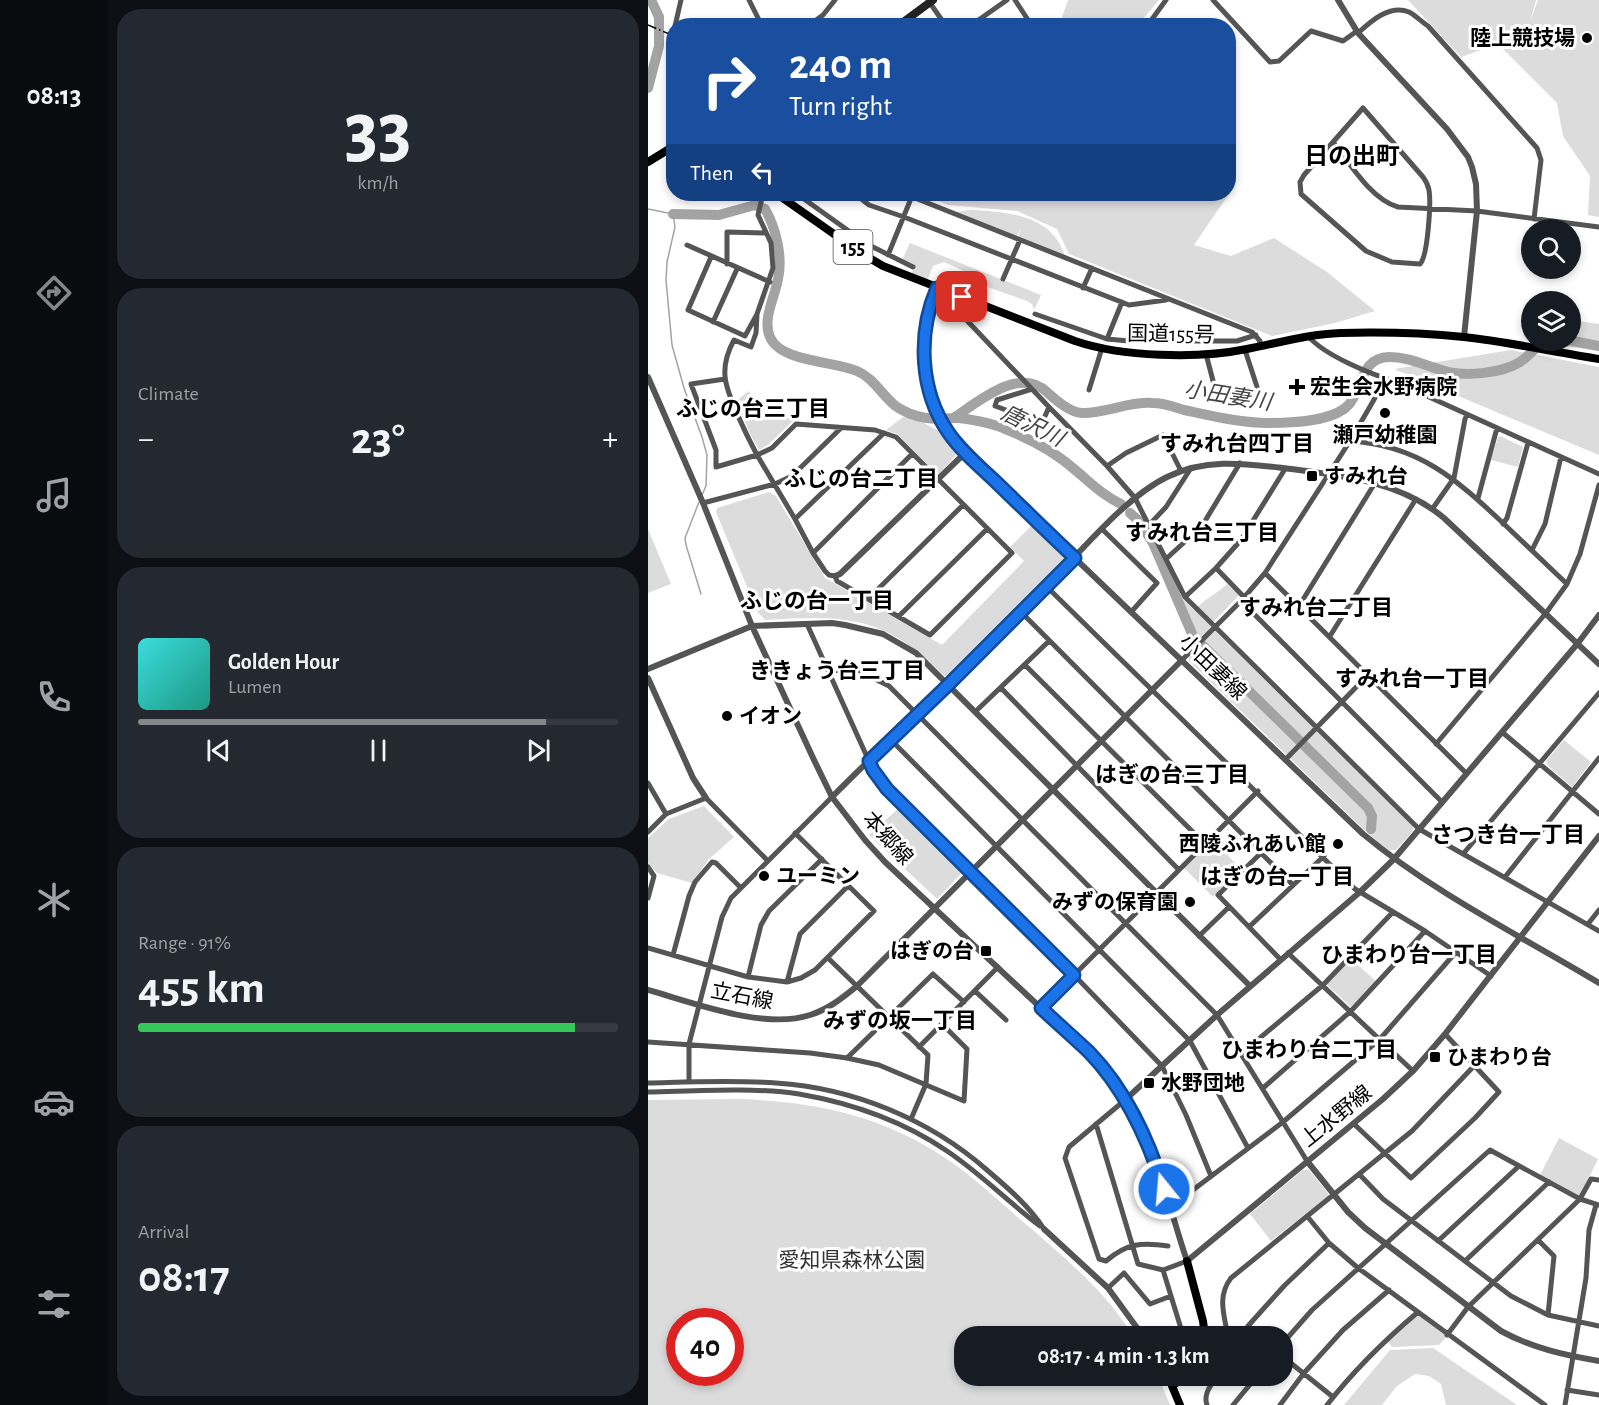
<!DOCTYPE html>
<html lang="en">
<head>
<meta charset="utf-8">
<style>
	body { margin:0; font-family:"Alegreya Sans","Noto Sans JP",sans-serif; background:#242831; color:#f1f3f6; height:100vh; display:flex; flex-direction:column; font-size:22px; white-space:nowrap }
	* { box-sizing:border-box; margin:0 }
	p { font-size:20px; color:#9ea1a6 }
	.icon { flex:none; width:33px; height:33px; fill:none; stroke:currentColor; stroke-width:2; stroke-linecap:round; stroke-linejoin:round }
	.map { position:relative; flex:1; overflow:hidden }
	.panel { display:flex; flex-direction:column; gap:9px; padding:9px; background:#0d0f14; width:540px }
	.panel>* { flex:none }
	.top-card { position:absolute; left:18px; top:18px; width:570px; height:183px; border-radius:24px; box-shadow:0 3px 9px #0003; background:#1a4fa0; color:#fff; overflow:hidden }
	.buttons { position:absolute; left:873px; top:219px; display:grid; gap:12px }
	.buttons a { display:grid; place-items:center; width:60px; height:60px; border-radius:50%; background:#171b24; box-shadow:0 3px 9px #0003; font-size:30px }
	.speed { position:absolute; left:18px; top:1308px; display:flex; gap:12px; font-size:30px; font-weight:700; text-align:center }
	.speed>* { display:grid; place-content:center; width:78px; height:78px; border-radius:50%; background:#171b24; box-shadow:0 3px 9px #0003; line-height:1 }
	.speed .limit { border:9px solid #d22; background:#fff; color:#111 }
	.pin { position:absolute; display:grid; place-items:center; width:51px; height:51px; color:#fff; margin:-26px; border-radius:12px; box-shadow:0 3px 9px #0006 }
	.me { position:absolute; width:66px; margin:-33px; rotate:343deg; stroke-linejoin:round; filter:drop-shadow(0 0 4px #0008) }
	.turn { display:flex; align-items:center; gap:21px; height:126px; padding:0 24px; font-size:27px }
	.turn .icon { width:78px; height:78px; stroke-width:2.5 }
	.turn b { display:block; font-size:42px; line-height:51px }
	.then { display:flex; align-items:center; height:57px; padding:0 24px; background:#0003; gap:12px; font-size:22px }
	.big { font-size:45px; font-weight:700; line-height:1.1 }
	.panel .tile { flex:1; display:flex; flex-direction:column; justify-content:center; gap:9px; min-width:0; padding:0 21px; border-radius:24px; background:#242831 }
	.panel .dial { align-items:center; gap:0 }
	.dial b { font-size:78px; line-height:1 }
	.song { display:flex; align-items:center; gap:18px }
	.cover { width:72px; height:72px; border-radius:9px; background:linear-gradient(135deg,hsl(180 70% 55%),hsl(170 70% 35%)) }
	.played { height:6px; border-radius:3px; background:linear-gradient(90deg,#858687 85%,#363941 85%) }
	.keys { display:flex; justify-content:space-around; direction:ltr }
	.heat { display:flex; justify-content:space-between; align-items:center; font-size:33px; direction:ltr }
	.charge { height:9px; border-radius:4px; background:linear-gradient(90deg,#34c759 91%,#363941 0) }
	.trip { position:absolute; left:306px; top:1326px; width:339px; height:60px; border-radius:24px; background:#171b24; box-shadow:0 3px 9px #0003; font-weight:700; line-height:60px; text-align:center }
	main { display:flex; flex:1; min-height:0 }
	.menu { display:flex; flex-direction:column; width:108px; justify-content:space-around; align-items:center; background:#090b0e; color:#9ea1a6 }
	.menu .icon { width:42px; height:42px }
	.menu .selected { color:#858687 }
	.menu b { font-size:27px; color:#f1f3f6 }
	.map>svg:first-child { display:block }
	.green { fill:#dcdcdc; fill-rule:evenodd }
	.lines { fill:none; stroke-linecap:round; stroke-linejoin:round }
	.stream { stroke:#a3a3a3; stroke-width:1.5 }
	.river { stroke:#a3a3a3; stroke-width:10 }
	.minor { stroke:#555; stroke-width:5 }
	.tertiary { stroke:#555; stroke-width:6 }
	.secondary { stroke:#222; stroke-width:8 }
	.primary { stroke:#000; stroke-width:8 }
	.trunk { stroke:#000; stroke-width:8 }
	.rail { stroke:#000; stroke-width:1.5; stroke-dasharray:9 3 1.5 3; stroke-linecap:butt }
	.route-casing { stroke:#114b97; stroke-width:15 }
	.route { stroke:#1a73e8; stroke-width:10 }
	.poi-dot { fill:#000; stroke:#fff; stroke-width:2 }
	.labels { text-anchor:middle; stroke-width:6; stroke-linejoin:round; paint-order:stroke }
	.shield { fill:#fff; stroke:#4c4c4c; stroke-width:1.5 }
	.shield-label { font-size:20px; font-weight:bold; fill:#000 }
	.poi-label { font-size:21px; font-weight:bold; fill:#000; stroke:#fff; text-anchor:start }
	.street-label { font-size:21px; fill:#000; stroke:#fff }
	.park-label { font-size:21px; fill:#333; stroke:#fff }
	.water-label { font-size:22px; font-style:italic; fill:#444; stroke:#fff }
	.neighbourhood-label { font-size:22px; font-weight:bold; fill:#000; stroke:#fff }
	.quarter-label { font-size:24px; font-weight:bold; fill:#000; stroke:#fff }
</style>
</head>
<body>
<main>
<nav class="menu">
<b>08:13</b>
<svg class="icon selected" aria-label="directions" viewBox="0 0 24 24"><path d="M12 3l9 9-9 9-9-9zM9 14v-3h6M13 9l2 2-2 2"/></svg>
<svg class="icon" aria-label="music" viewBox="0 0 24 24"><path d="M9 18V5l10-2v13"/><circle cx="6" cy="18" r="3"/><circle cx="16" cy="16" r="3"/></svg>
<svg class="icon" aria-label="phone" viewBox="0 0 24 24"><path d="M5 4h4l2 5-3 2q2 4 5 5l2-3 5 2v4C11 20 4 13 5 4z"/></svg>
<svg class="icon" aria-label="climate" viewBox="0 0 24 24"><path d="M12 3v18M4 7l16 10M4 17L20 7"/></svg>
<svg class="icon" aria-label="car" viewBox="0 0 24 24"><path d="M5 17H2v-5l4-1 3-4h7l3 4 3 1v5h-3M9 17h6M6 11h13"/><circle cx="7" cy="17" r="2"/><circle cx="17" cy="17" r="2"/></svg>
<svg class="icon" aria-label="filters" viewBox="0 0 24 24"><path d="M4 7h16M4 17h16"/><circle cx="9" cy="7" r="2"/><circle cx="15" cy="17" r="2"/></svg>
</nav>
<section class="panel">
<div class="tile dial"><b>33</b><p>km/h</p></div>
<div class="tile"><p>Climate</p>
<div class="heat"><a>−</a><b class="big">23°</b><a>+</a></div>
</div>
<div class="tile">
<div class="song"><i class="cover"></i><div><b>Golden Hour</b><p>Lumen</p></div></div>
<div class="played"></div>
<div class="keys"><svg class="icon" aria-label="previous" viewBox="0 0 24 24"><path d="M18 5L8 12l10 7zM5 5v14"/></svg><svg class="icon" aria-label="pause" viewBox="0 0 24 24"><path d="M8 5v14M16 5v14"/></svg><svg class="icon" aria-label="next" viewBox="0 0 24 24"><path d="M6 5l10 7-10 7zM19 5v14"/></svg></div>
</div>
<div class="tile"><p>Range · 91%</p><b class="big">455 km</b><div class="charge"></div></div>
<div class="tile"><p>Arrival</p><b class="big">08:17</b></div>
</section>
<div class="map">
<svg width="951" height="1405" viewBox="0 0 951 1405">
	<rect width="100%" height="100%" fill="#fff"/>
	<path class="green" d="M420 0H511L490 25H418L414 17Z
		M760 0H888L882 22 890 0H951V217L940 215 942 176 915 136 909 103 850 44 813 57Z
		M581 185 585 188 546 245 583 256 626 238 679 272 727 311 687 323 624 336 421 254 409 229 369 211 300 205 272 194H580Z
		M322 210C362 212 407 215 418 260L370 237 373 228 369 236 299 213Z
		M262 243 393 295 386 310 384 304 379 301 328 283 322 274 296 262 285 266 279 281 263 275 267 266 276 270 254 260Z
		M923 320 951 324V351L897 344V341L922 340Z
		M863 350 951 367V455L746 369Z
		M101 391 113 414 147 419 120 445 111 450 101 432 89 400Z
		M259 414 291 431 309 454 290 475 249 434 238 430Z
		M852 436 875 447 870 467 843 460 850 437Z
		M121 492 128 496 177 578 294 645 376 561 362 547 387 522 419 553 418 560 302 675 296 676C237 615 197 615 117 620L109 611 68 512 69 508Z
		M0 529 23 584 0 593Z
		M579 584 591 595 562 626 765 826V831L748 850H741L730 843 541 661V657L554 642 543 631 530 602 534 598 546 610C557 599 568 594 579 584Z
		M916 740 943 762 924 787 899 765 898 761Z
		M56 806 86 837 61 859 44 883 9 873 0 863V838L21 819Z
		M252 807 315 872 289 899 221 835Z
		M565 840 592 868 565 897 536 868Z
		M703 959 728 981 703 1007 678 984Z
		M92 1099C162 1102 223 1113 283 1149 316 1168 344 1195 373 1220 401 1244 431 1269 456 1297 467 1309 476 1323 486 1336H316V1376H510L522 1405H0V1100ZM32 1322H82V1372H32Z
		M911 1138 950 1159 932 1196 892 1175Z
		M655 1170H661L680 1193V1196L623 1241 602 1214Z
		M773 1316 799 1336 791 1345 744 1347 740 1342 768 1317Z
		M785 1348 869 1405H798L793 1384 781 1376 767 1374 749 1386 734 1405H696L742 1350Z"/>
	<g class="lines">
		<path class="stream" d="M0 209 25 214 27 227 19 262 18 280 24 345 36 388 54 437 59 455 58 486 54 495
			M51 502 37 538 38 545 53 594"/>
		<path class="river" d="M0 88 11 46V17L3 0
			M25 214 71 215 107 205 117 209C128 228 135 257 130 279 127 297 114 319 122 337 132 362 186 361 209 371 226 378 235 397 249 407 268 419 285 420 306 418 315 417 346 424 355 428 380 438 406 451 426 469 442 482 454 495 473 504
			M920 340 951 346
			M307 417C331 401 372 366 399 392 408 400 421 412 434 413 456 414 481 401 505 403 516 403 526 407 536 410 564 416 593 423 621 423 644 423 677 422 696 409 715 396 710 357 741 357 762 357 778 366 797 371 817 377 855 373 872 362 881 356 888 347 896 340
			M482 513 492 522 505 543 545 636 720 808 724 816 723 829"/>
		<path class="minor" d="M101 0 114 26
			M367 0 384 26
			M565 0 622 62 631 61 663 31 695 41 709 31
			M282 3 298 26
			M27 26 33 0
			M160 26 175 15 187 0
			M322 26 359 0
			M499 26 518 0
			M710 33C723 21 742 4 761 12 767 15 774 22 780 26L889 148 893 160 886 219
			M715 108 775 177C778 181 780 185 781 190 783 202 780 256 772 264L744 262 718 251 653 194 652 182 656 175Z
			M685 142C702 164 723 199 750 207L829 211 951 227
			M149 194 219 244 265 267
			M207 194 221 205 256 217 481 305 518 300
			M257 194 604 332 612 341 611 347
			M39 245 122 282
			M240 255 264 196
			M63 257 40 310 97 336 108 316
			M79 264V232L117 233
			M355 279 372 240
			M435 288 444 268
			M290 290 401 407 459 466 487 498 537 597 771 829 951 931
			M387 314 459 339 481 341H589L608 335
			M65 322 89 269
			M660 336C677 356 723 374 748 382L951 474
			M459 339 474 302
			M597 350 612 396
			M558 354 570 400
			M77 379 43 384 68 450V467L109 455C100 438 78 394 77 376 76 364 80 351 86 340L103 347 108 333 109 314 125 268 123 243 110 215 115 194
			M384 389 349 400 347 406 394 423 401 407
			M441 390 454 348
			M148 424 227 430 248 437 364 553 282 635 189 581 187 576 181 575 177 571 165 553 147 519 109 455 124 448Z
			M702 441C771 445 809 480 856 524 877 544 898 564 919 584
			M459 466 478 453 515 435 533 471
			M830 498 849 428
			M55 503 127 484 144 476 192 429
			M785 508 806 478 817 419 819 415
			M147 519 236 433
			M855 524 859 518 880 443
			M501 525 518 507 543 468
			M454 529 509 583 484 611
			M884 550 897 524 913 457
			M165 553 264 454
			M519 558 554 526 592 463
			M568 568 596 597
			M617 573 818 773
			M399 587 707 889 777 931 843 976
			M537 597 568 568 593 540 637 469
			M220 599 315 505
			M593 601 794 802
			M651 606 727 483
			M373 612 645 885
			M251 616 339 529
			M159 624 225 770 239 788 426 975 514 1066 538 1115 563 1176
			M682 636 768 499
			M534 660 593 601 617 573 702 441 731 391 736 378
			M377 665 557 844
			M179 669 215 673 241 686 569 1015 659 1161
			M353 688 531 870
			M327 712 401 641
			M854 732 951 814
			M243 740 542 1041 600 1148
			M788 744 898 613 919 584 932 554 951 485
			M637 760 720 675
			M0 783 18 814
			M0 832 18 814 58 798 119 860
			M613 853 570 895 632 959
			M815 854 951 693
			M0 867 6 876 0 898
			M857 877 951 758
			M940 924 951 910
			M601 927 676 856
			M551 936 581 907
			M0 948 100 977 139 982 153 978 167 970 226 911 147 833
			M640 953 765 1071
			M25 955 41 896 47 882 64 862 68 863 92 887
			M180 958 280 1055 278 1084 263 1119
			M100 977 113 925 121 911 174 859
			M139 982 152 934 200 886
			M327 991 358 1020
			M393 1008 610 791
			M0 1042 162 1053 199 1058 231 1065 316 1101 319 1049 295 1025
			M271 1047 350 967
			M594 1053 675 985 745 912
			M199 1058 285 974 316 1002
			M41 1082V1044L74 917 83 898 184 797
			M0 1083C42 1082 85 1080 128 1083 205 1088 281 1119 339 1170 360 1188 381 1206 396 1229
			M615 1088 703 1011 777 931
			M0 1092C47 1091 105 1087 151 1094 203 1103 255 1121 299 1151 332 1173 360 1202 392 1226
			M477 1100 421 1147 417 1158 451 1259 458 1261C479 1243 494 1242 520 1246
			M448 1124 490 1264 515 1270 539 1261
			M706 1124 763 1178 827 1118 851 1092 797 1034
			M712 1175 735 1199 863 1296 900 1315 951 1326
			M521 1208 635 1122 732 1039 808 952
			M659 1216 681 1243 710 1268 897 1405
			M790 1241 871 1166
			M891 1241 906 1256 900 1315
			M817 1261 901 1182
			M515 1270 535 1335 534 1336
			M460 1288 476 1273 502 1304 523 1296
			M799 1335 820 1307 932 1199 943 1179 951 1180
			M580 1336C576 1315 569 1296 583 1278L764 1131 826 1066
			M611 1336 600 1326 636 1286 681 1243
			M634 1344 664 1310 842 1150 932 1199 951 1205
			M634 1356 685 1397
			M919 1390 951 1395
			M559 1405C555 1394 563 1385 569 1376
			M585 1405 609 1376
			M632 1405 656 1373 695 1330 741 1290
			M679 1405C706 1370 737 1340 770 1312
			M917 1405 938 1278 941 1230 948 1205"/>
		<path class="tertiary" d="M690 0 710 33 799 129 820 157 824 167 828 184 829 211 816 337
			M289 288C263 346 277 406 317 453L715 834C786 893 871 935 951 983
			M0 377 55 503 104 626 166 760 184 797 217 840 237 862 441 1053C467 1082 488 1115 503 1151 517 1184 527 1226 539 1261L735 1099 766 1070 797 1034 951 836
			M187 576 192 574 317 453
			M0 669 104 626 184 623 197 625 235 634 268 653 602 986
			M0 678 45 778 58 798
			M184 797C253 728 323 662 392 593 428 558 474 499 519 477 559 457 600 464 643 469 697 476 753 482 796 518L951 664
			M0 990C46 1003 116 1030 162 1015 181 1009 194 998 209 986L534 660
			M477 1100 569 1015 712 892 745 860 930 643 951 615
			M659 1161 700 1212 717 1228 853 1331C884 1348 916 1355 951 1361
			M396 1229 460 1288 495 1336
			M518 1376 524 1386"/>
		<path class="secondary" d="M250 26 285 0"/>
		<path class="primary" d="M539 1261 555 1321 557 1336
			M532 1405 524 1386 537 1376"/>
		<path class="trunk" d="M0 162 26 146
			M129 194 213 253 235 266 427 341C474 357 550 359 599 349 630 343 661 334 693 333 733 332 776 333 816 337 861 342 906 352 951 359"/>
		<path class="rail" d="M0 25 26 36"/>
	</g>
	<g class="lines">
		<defs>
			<path id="route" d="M314 297 289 288C269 334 272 391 300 432 313 451 331 466 348 482 374 507 400 533 427 558L299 686 221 761 225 770 239 789 426 975 393 1008C409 1023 425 1037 441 1052 478 1090 500 1139 516 1189"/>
		</defs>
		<use href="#route" class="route-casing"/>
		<use href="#route" class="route"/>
	</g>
	<g class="poi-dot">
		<circle cx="939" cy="38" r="6"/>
		<path d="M646 378h6v6h6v6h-6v6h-6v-6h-6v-6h6z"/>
		<circle cx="737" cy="413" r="6"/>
		<rect x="658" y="470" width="12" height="12" rx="3"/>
		<circle cx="79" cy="716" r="6"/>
		<circle cx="690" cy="844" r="6"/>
		<circle cx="116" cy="876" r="6"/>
		<circle cx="542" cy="902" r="6"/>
		<rect x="332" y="945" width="12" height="12" rx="3"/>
		<rect x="781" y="1051" width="12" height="12" rx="3"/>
		<rect x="495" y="1077" width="12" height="12" rx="3"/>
	</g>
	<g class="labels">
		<rect class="shield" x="185.5" y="230" width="39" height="34" rx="4.5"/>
		<g class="shield-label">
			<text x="205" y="254">155</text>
		</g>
		<g class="poi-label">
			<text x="927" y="45" text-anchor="end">陸上競技場</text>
			<text x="662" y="394">宏生会水野病院</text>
			<text x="737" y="442" text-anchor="middle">瀬戸幼稚園</text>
			<text x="676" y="483">すみれ台</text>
			<text x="91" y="723">イオン</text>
			<text x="678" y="851" text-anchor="end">西陵ふれあい館</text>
			<text x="128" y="883">ユーミン</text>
			<text x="530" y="909" text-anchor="end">みずの保育園</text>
			<text x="326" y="958" text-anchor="end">はぎの台</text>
			<text x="799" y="1064">ひまわり台</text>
			<text x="513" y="1090">水野団地</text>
		</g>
		<g class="street-label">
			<text transform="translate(523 334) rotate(1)" y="7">国道155号</text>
			<text transform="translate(565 667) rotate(44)" y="7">小田妻線</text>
			<text transform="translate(240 838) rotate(48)" y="7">本郷線</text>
			<text transform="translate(94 996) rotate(11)" y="7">立石線</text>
			<text transform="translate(688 1116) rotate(-39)" y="7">上水野線</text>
		</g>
		<g class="park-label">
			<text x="204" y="1267">愛知県森林公園</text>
		</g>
		<g class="water-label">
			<text transform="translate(580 395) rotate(9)" y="8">小田妻川</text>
			<text transform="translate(385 425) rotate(26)" y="8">唐沢川</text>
		</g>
		<g class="neighbourhood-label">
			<text x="105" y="416">ふじの台三丁目</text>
			<text x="589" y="451">すみれ台四丁目</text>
			<text x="213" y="486">ふじの台二丁目</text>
			<text x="554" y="540">すみれ台三丁目</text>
			<text x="169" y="608">ふじの台一丁目</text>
			<text x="668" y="615">すみれ台二丁目</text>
			<text x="189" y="678">ききょう台三丁目</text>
			<text x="764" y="686">すみれ台一丁目</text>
			<text x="524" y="782">はぎの台三丁目</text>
			<text x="860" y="842">さつき台一丁目</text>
			<text x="629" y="884">はぎの台一丁目</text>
			<text x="761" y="962">ひまわり台一丁目</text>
			<text x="252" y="1028">みずの坂一丁目</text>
			<text x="661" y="1057">ひまわり台二丁目</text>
		</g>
		<g class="quarter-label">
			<text x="704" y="164">日の出町</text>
		</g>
	</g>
</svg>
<div class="buttons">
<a><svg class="icon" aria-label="search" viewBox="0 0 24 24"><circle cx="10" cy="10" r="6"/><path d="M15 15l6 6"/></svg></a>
<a><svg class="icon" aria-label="layers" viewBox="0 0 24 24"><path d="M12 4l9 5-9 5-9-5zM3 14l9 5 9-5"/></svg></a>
</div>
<div class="speed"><div class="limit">40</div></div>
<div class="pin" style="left:314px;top:297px;background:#d93025"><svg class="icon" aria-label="arrive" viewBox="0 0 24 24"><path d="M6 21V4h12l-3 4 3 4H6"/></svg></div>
<svg class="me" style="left:516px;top:1189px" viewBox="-20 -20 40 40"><circle r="17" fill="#1a73e8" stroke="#fff" stroke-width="3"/><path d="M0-11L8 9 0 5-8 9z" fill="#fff"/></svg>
<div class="trip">08:17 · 4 min · 1.3 km</div>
<div class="top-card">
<div class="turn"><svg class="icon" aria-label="right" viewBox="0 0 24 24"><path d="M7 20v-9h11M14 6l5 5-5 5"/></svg><div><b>240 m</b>Turn right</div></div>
<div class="then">Then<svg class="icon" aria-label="left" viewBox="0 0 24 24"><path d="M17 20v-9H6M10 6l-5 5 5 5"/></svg></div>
</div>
</div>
</main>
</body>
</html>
